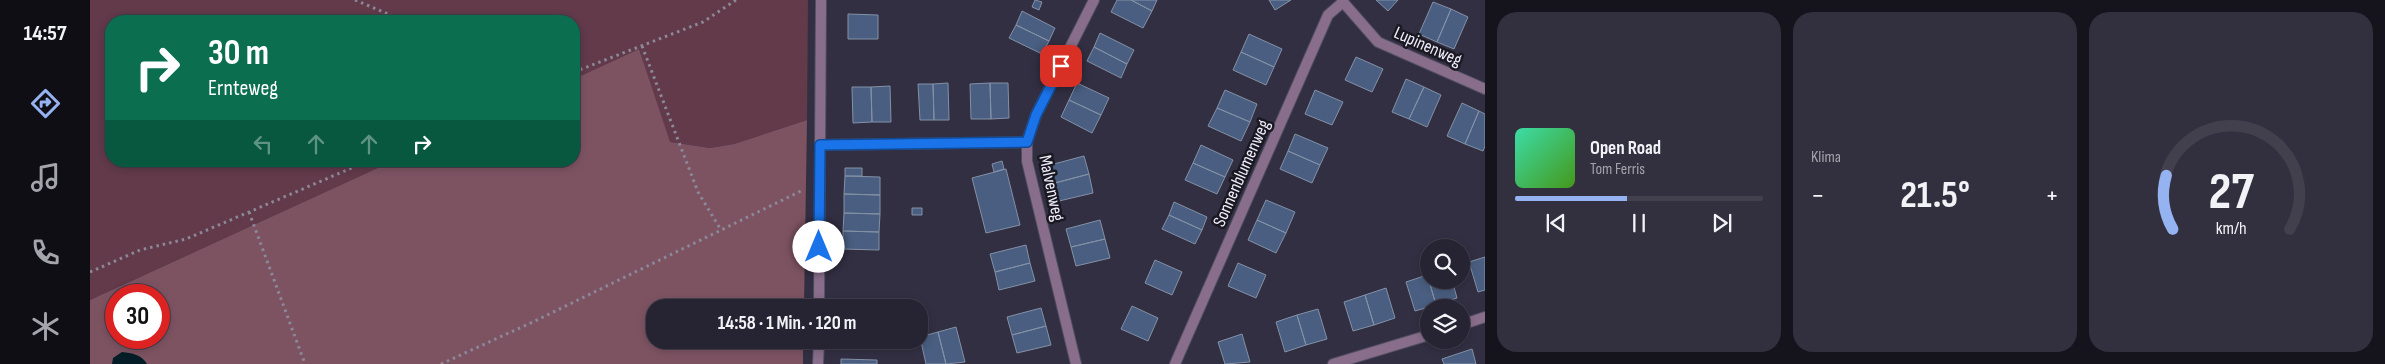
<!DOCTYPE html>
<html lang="de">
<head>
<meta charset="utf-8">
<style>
	body { margin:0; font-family:"Sofia Sans Condensed",sans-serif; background:#322f3e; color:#f1f3f6; height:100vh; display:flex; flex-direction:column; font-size:19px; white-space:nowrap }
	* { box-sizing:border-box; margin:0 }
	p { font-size:16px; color:#a4a4ac }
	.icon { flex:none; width:28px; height:28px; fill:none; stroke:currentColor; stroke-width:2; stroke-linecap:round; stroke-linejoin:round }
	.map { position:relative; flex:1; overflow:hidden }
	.panel { display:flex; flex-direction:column; gap:12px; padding:12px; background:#15131c; width:900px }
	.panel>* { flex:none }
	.banner { position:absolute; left:15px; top:15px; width:475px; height:152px; border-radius:20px; box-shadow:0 2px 8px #0003,0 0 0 1px #42404d; background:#0b6e4f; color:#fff; overflow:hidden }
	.fabs { position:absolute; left:1330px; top:239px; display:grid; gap:10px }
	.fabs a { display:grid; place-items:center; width:50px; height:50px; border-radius:50%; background:#262332; box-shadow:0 2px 8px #0003,0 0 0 1px #42404d; font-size:25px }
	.speed { position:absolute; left:15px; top:284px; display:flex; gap:10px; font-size:25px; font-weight:700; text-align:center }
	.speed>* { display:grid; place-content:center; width:65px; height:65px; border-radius:50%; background:#262332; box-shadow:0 2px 8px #0003,0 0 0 1px #42404d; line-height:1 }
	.speed .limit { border:8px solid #d22; background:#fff; color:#111 }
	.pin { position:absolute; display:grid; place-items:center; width:42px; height:42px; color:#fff; margin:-21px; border-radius:10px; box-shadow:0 2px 8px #0006 }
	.me { position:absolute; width:55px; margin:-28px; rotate:0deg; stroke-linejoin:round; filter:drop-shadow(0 0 4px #0008) }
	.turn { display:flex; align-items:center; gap:18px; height:105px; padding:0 20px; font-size:22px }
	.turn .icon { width:65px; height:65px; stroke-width:2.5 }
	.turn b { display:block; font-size:35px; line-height:42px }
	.lanes { display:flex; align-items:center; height:48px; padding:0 20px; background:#0003; justify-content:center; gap:25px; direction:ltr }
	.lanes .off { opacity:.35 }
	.big { font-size:38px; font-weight:700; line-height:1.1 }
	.panel .tile { flex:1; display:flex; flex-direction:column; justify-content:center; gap:8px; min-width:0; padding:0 18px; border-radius:20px; background:#322f3e }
	.panel .dial { align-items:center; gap:0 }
	.dial svg { height:130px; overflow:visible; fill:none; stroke:#42404d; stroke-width:7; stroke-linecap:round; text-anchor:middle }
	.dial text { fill:#f1f3f6; stroke:none }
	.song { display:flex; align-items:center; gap:15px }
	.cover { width:60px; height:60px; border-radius:8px; background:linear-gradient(135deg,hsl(160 70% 55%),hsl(100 70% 35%)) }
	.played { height:5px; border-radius:2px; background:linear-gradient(90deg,#95b2f1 45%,#42404d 45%) }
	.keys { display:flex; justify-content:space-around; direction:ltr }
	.heat { display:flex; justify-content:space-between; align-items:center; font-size:28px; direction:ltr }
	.panel .tiles { flex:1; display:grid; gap:12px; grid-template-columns:repeat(3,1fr) }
	.trip { position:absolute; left:556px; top:299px; width:282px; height:50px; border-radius:20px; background:#262332; box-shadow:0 2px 8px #0003,0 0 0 1px #42404d; font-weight:700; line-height:50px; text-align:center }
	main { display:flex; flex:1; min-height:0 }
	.tabs { display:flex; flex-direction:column; width:90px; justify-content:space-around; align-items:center; background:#0f0e14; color:#a4a4ac }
	.tabs .icon { width:35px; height:35px }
	.tabs .current { color:#95b2f1 }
	.tabs b { font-size:22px; color:#f1f3f6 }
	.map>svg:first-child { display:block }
	.green { fill:#623a49 }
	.forest { fill:#7d5362; fill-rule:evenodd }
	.water { fill:#041d26 }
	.building { fill:#495e80; stroke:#8391a6 }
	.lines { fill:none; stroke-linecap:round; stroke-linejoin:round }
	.minor-casing { stroke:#514e61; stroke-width:12 }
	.path { stroke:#8b8899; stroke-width:3; stroke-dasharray:2.5 4; stroke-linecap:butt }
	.minor { stroke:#896e8b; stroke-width:10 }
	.route-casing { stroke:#114b97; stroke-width:12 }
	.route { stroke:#1a73e8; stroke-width:9 }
	.labels { text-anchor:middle; stroke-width:5; stroke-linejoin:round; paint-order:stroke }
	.street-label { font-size:18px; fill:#f0eefc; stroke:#1a1922 }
</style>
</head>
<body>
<main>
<nav class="tabs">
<b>14:57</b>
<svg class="icon current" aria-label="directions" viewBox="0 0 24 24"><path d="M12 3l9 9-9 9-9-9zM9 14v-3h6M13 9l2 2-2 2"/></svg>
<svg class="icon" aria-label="music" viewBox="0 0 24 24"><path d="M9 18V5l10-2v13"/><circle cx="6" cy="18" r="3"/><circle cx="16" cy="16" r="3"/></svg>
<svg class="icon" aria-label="phone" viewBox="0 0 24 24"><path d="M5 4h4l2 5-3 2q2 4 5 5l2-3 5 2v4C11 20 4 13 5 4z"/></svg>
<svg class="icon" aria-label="climate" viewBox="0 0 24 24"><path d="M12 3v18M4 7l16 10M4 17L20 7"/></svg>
</nav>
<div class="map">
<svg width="1395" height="364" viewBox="0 0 1395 364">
	<rect width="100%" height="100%" fill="#332f43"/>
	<path class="green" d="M0 0H718L717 120 644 144 620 148 579 142 549 49 484 79V21H21V161H303L0 300Z"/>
	<path class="forest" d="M549 49 580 142 620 148 644 144 717 120 714 307 565 308V340H713V364H0V300L303 161H484V79ZM26 295H69V338H26Z"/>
	<path class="water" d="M32 352C42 353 52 355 57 364H22L23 358Z"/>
	<path class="building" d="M945 0 952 2 949 10 942 7Z
		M1027 0H1041L1062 11 1053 28 1021 12Z
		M1041 0H1067L1062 11Z
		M1179 0H1201L1185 10Z
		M1286 0H1308L1298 11Z
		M1343 2 1361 9 1347 42 1329 34Z
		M1361 9 1378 17 1364 49 1347 42Z
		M932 11 965 28 959 41 926 25Z
		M758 14 788 15V39H758Z
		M926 25 959 41 952 54 919 38Z
		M1010 33 1044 50 1037 64 1004 47Z
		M1159 34 1192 49 1184 67 1151 52Z
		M1004 47 1037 64 1031 78 997 61Z
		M1151 52 1184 67 1176 85 1143 70Z
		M1266 57 1293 69 1282 92 1255 80Z
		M1316 79 1334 87 1319 119 1302 112Z
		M858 83 859 120H844L843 84Z
		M900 83H918L919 118 901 119Z
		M900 83 901 119H881L880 84Z
		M987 83 1019 98 1011 115 979 100Z
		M828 84H843L844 120H830Z
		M800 86 801 122H782L781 87Z
		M762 87H781L782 122 763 123Z
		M1334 87 1351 95 1337 127 1319 119Z
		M1135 90 1167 104 1160 122 1127 108Z
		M1225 90 1253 102 1242 125 1215 114Z
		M979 100 1011 115 1002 133 971 117Z
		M1372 103 1389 111 1375 144 1357 136Z
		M1127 108 1160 122 1151 141 1118 126Z
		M1389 111 1395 114V146L1393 151 1375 144Z
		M1205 134 1238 148 1230 165 1198 151Z
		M1111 145 1143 160 1135 177 1103 163Z
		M1198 151 1230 165 1222 183 1190 169Z
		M994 156 999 174 965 183 960 165Z
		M912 161 914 169 904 172 902 164Z
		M1103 163 1135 177 1127 194 1095 180Z
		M755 168H772V176H755Z
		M916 169 930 225 896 233 882 178Z
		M999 174 1003 193 969 201 965 183Z
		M755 176 790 177V195L754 194Z
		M754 194 790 195V214L754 213Z
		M1176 200 1205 212 1196 233 1167 220Z
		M1084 202 1117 217 1112 230 1079 215Z
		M822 208H832V215H822Z
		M754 213 790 214 789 232 753 231Z
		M1079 215 1112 230 1105 244 1072 229Z
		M1010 220 1015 239 981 247 976 229Z
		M1167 220 1196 233 1186 253 1158 240Z
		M753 231 789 232V250L753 249Z
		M1015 239 1020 258 986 266 981 247Z
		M936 245 940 263 905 272 900 254Z
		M1395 257V290L1388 292 1379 262Z
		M1065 260 1092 272 1082 295 1055 283Z
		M940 263 945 281 909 290 905 272Z
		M1148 263 1176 275 1166 298 1138 286Z
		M1337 275 1346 305 1325 311 1316 282Z
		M1339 280H1362L1367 298 1346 305Z
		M1296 288 1305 318 1284 325 1275 295Z
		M1275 295 1284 325 1263 331 1254 302Z
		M752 301 782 302V308H752Z
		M1042 306 1068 318 1058 341 1031 329Z
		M951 308 956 326 922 335 917 317Z
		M1228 309 1237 339 1216 345 1207 315Z
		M1207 315 1216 345 1195 352 1186 322Z
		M956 326 961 345 927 353 922 335Z
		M866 327 875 362 856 364 848 332Z
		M848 332 856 364H836L830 337Z
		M1152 334 1160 362 1135 364 1128 342Z
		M1382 349 1386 364H1354L1352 359Z
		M751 359 787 360V364H751Z"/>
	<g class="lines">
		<defs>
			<path id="minor" d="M1253 2 1288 42 1395 89
				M730 145 937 142
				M729 308 731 0
				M1371 325 1395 317
				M728 364 729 340
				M986 364 937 161V142L946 115 1004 0
				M1085 364 1238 15 1253 2 1252 0
				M1243 364 1339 335"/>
		</defs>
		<use href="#minor" class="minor-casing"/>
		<path class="path" d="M265 0 315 21
			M552 46 608 192 631 230
			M484 72 613 22 646 0
			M159 212 215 364
			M0 272 50 250 96 239 278 161
			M351 364 445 321 713 190"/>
		<use href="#minor" class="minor"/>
	</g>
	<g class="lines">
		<defs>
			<path id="route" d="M729 247 730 145 937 142 946 115 971 66"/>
		</defs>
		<use href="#route" class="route-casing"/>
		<use href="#route" class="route"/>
	</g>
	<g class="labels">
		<g class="street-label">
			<text transform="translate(1338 46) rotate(24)" y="6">Lupinenweg</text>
			<text transform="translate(1151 173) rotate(-66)" y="6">Sonnenblumenweg</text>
			<text transform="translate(962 188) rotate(78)" y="6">Malvenweg</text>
		</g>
	</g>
</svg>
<div class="fabs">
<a><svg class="icon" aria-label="search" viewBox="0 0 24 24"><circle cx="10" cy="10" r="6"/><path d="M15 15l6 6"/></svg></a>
<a><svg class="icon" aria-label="layers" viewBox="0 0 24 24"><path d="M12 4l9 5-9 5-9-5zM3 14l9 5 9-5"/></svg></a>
</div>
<div class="speed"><div class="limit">30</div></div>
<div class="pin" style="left:971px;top:66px;background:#d93025"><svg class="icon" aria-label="arrive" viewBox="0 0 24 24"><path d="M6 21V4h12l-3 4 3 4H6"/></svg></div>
<svg class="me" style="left:729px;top:247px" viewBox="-20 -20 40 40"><circle r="19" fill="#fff"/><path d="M0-13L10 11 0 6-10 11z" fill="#1a73e8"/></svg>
<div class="trip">14:58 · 1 Min. · 120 m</div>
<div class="banner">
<div class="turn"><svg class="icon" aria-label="right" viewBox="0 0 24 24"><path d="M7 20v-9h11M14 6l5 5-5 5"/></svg><div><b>30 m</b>Ernteweg</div></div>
<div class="lanes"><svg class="icon off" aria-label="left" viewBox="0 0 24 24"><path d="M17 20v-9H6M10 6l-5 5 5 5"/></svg><svg class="icon off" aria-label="ahead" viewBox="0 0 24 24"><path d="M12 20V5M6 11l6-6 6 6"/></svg><svg class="icon off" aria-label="ahead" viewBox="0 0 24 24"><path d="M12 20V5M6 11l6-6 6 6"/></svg><svg class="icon" aria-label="right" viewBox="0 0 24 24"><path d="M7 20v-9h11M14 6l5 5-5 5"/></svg></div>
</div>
</div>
<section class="panel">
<div class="tiles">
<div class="tile">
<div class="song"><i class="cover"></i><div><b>Open Road</b><p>Tom Ferris</p></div></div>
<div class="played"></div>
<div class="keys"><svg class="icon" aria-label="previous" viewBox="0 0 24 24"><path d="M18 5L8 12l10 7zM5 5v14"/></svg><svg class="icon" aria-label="pause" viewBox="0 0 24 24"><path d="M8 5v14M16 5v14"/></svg><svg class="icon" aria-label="next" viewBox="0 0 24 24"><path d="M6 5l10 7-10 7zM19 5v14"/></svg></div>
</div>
<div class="tile"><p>Klima</p>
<div class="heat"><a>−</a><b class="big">21.5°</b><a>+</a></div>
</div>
<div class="tile dial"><svg viewBox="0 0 100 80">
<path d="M14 69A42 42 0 1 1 86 69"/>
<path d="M14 69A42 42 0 0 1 10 36" stroke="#95b2f1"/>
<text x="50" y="56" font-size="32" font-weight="700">27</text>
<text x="50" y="72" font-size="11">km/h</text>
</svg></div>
</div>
</section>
</main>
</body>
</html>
